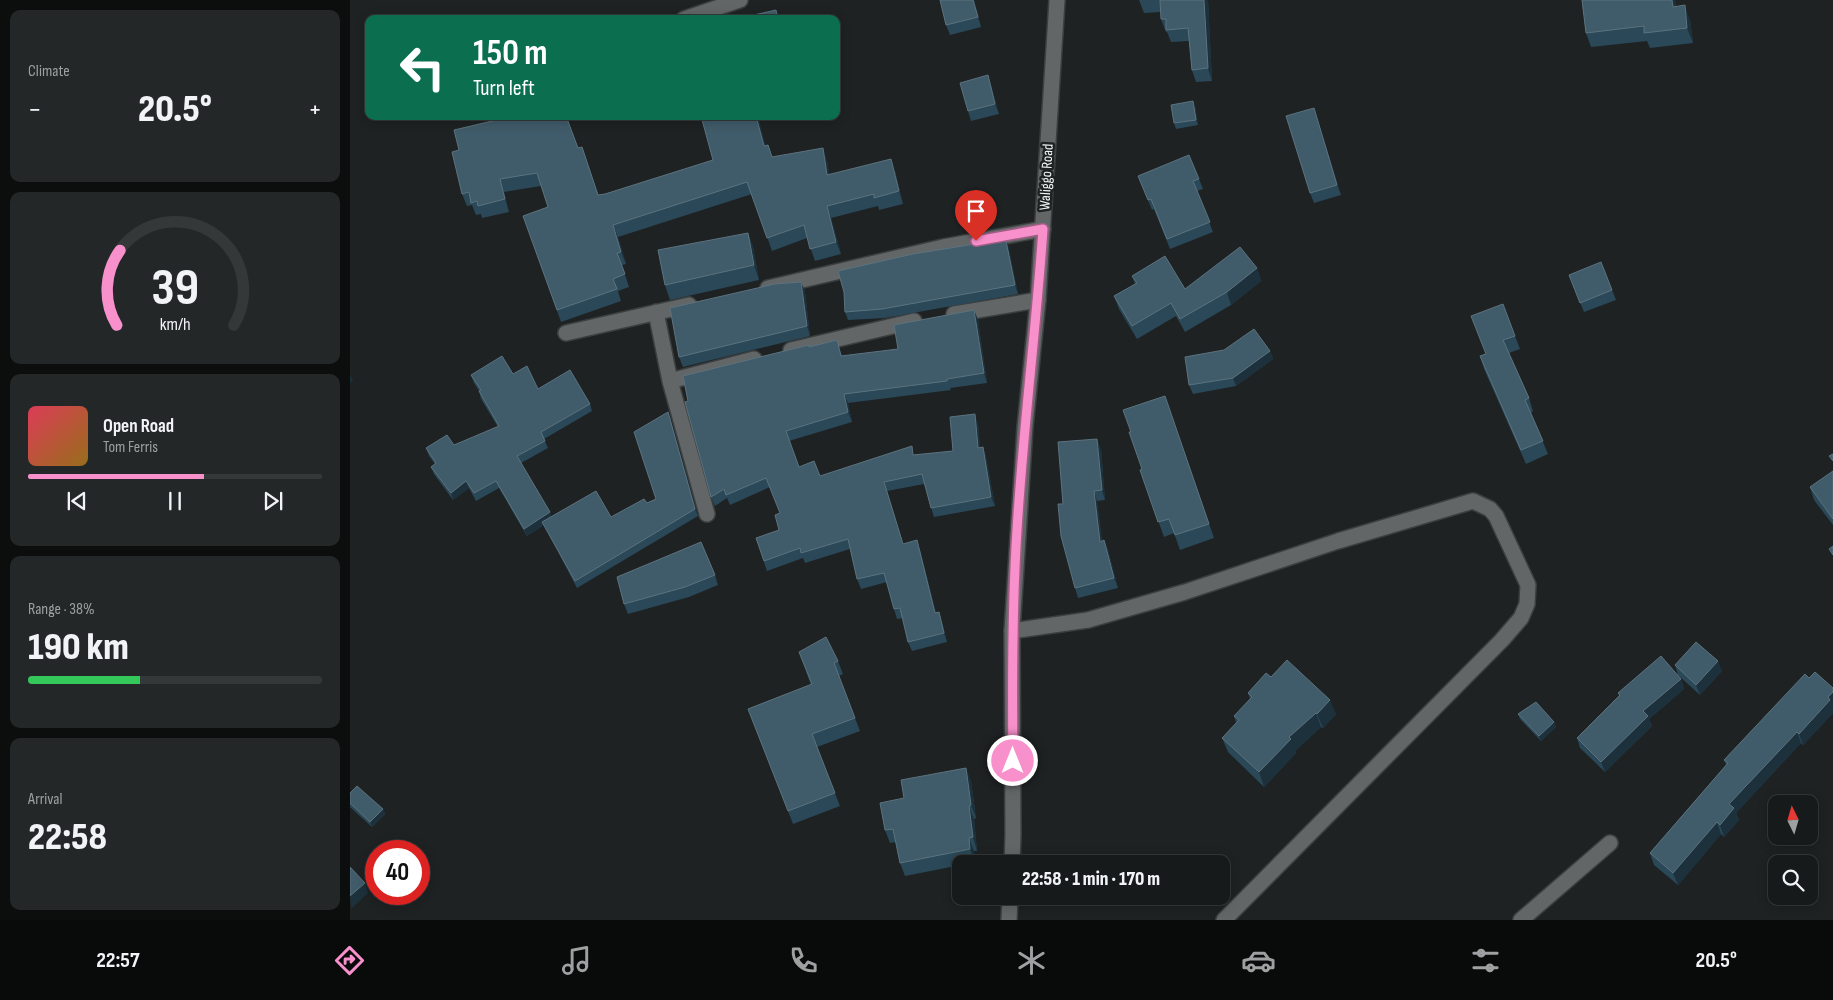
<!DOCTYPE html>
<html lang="en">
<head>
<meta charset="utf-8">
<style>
	body { margin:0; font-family:"Sofia Sans Condensed",sans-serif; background:#232727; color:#f1f3f6; height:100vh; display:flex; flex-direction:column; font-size:19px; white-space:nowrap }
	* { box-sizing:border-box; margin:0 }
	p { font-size:16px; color:#9ea1a2 }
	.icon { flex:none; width:28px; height:28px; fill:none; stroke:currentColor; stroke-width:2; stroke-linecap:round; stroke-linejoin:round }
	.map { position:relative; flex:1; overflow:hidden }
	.side { display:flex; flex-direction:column; gap:10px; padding:10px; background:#0c0e0e; width:350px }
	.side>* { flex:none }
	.hud { position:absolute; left:15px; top:15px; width:475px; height:105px; border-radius:10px; box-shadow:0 2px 12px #0003,0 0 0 1px #353839; background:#0b6e4f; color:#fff; overflow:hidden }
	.needle { width:32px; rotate:355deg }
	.controls { position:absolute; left:1418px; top:795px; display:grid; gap:10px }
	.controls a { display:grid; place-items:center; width:50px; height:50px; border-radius:10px; background:#161a1a; box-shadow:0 2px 12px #0003,0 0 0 1px #353839; font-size:25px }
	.speed { position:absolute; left:15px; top:840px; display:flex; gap:10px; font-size:25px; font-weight:700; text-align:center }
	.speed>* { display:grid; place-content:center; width:65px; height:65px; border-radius:50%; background:#161a1a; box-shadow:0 2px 12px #0003,0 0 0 1px #353839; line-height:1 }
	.speed .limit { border:8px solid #d22; background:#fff; color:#111 }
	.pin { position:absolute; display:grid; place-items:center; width:42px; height:42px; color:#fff; margin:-51px -21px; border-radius:50% 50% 50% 0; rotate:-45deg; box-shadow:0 0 5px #0007 }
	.pin .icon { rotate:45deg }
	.me { position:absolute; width:55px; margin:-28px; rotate:0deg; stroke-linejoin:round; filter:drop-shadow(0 0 4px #0008) }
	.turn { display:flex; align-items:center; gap:18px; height:105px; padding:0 25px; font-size:22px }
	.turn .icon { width:65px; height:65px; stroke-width:2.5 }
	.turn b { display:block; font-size:35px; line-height:42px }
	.big { font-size:38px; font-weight:800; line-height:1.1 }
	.side .widget { flex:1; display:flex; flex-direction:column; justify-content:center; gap:8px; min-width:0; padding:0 18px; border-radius:10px; background:#232727 }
	.side .dial { align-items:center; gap:0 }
	.dial svg { height:130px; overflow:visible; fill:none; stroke:#353839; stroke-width:7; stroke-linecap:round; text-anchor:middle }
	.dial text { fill:#f1f3f6; stroke:none }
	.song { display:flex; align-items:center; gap:15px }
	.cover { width:60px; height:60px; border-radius:8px; background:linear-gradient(135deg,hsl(350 70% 55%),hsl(40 70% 35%)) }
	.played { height:5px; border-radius:2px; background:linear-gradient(90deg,#f890cc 60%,#353839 60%) }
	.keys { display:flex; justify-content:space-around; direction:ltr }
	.heat { display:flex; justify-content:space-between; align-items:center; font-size:28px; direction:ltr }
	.charge { height:8px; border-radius:4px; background:linear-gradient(90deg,#34c759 38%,#353839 0) }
	.trip { position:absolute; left:602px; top:855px; width:278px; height:50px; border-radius:10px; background:#161a1a; box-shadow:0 2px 12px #0003,0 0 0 1px #353839; font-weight:800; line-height:50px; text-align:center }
	.tab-bar { display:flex; height:80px; justify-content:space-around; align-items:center; background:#090a0a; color:#9ea1a2 }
	.tab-bar .icon { width:35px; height:35px }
	.tab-bar .current { color:#f890cc }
	.tab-bar b { font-size:22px; color:#f1f3f6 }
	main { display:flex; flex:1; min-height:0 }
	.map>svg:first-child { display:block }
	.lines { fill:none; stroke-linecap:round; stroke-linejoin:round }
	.street-casing { stroke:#3c3f3f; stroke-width:18 }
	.secondary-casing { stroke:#3c3f3f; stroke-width:18 }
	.street { stroke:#626667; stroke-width:15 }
	.secondary { stroke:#626667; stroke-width:15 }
	.wall { fill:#2a4858 }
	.shaded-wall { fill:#1c313c }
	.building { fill:#405b69; stroke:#5c737f }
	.route-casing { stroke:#a15e85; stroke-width:12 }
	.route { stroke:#f890cc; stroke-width:9 }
	.labels { text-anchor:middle; stroke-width:5; stroke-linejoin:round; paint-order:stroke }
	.street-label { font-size:15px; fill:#f3f6f6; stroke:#1e2223 }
</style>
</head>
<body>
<main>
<section class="side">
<div class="widget"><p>Climate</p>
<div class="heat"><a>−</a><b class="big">20.5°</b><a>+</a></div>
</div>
<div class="widget dial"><svg viewBox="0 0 100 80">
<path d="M14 69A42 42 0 1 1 86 69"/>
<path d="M14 69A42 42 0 0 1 16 23" stroke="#f890cc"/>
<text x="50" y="56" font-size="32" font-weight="700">39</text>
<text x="50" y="72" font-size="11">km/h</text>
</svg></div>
<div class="widget">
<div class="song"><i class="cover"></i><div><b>Open Road</b><p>Tom Ferris</p></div></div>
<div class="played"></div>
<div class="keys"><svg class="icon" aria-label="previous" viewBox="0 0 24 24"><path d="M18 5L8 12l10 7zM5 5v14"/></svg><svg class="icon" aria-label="pause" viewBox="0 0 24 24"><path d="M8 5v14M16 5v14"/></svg><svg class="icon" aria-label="next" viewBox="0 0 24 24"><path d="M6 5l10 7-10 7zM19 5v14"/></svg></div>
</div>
<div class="widget"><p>Range · 38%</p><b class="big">190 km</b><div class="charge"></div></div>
<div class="widget"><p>Arrival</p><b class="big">22:58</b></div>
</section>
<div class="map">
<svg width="1483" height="920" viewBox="0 0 1483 920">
	<rect width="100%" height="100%" fill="#1e2223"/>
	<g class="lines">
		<defs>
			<path id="street" d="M334 19 390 0
				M418 288 593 247 693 229
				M306 312 320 381 357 514
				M604 314 688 300
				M216 333 339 305
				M441 350 564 321
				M320 381 404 359
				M662 631 738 620 835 592 988 541 1123 501 1140 509 1146 516 1178 585 1177 604 1171 618 1152 640 874 920
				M1171 920 1260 843"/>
			<path id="secondary" d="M662 864 663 835 662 631 675 427 688 300 707 0
				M659 920 660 896"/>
		</defs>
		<use href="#street" class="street-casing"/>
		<use href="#secondary" class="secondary-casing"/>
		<use href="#street" class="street"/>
		<use href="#secondary" class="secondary"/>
	</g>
	<path class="wall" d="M590 0H624L631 27 600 35 596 25Z
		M789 0H858L862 81 846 82 842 70 839 41 821 42 817 32H816L811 19V12L794 13Z
		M1232 0H1325L1326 6 1340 20 1343 43 1300 48 1297 41 1241 47 1236 33Z
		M641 85 649 114 621 121 618 111Z
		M845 106 848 125 826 129 824 123Z
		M967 118 991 195 964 203 960 193Z
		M415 146 422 157 477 161 479 174 545 171 553 204 529 210 528 206 481 218 491 254 465 261 457 238 422 251 402 194 268 237 276 264 272 265 279 287 268 291 271 301 211 322 173 216 198 207 191 186 154 192 159 212 132 218 131 214 126 215 122 205 117 206 112 194 232 147 248 195 255 194Z
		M788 176 849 179 853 189 847 191 863 232 820 249 804 209 802 210Z
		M398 233 403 247 409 280 320 300 315 285Z
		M655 236 658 245 668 294 535 318 498 320 495 312 625 244Z
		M1251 262 1266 300 1234 312 1223 285Z
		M907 268 911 281 881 305 835 332 826 316 787 339 769 309 764 296 785 284 782 276 835 289Z
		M451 282 455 292 460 336 333 367 329 357Z
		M1153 304 1170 349 1159 353 1179 398 1183 411 1181 413 1198 454 1176 464 1134 369 1130 356 1135 354Z
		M624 310 628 320 637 383 600 388 601 390 498 403 502 422 439 441 449 467 470 476 565 455 603 451 628 424 630 447H633L636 457 645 506 584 517 574 484 537 491 553 544 570 550 586 613 592 622 597 642 562 651 558 642 553 618 547 619 544 609 537 582 511 589 507 579 500 549 455 563 453 558 417 571 406 538 429 530 430 513 420 487 380 505 377 498 365 506 361 497 338 401 460 347 490 350 492 356 548 349Z
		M920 351 923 359 886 386 843 394 839 385Z
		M163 374 188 389 240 404 242 411 194 439 198 448 171 463 200 512 201 517H261L306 499 318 412 348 516 227 588 194 525 177 536 149 488 126 501 119 488 103 500 84 474 81 467 85 464 79 456 76 448 104 445 148 427 131 399 129 391 124 383 121 375Z
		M820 410 864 538 830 550 824 533 814 537 790 470 792 469 781 432Z
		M751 449 755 500 747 501 752 541 754 540 758 550 768 588 728 598 725 588 713 504Z
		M1483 471V525L1464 500 1460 487Z
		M365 575 368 585 339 597 278 614 274 604Z
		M449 652 488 661 493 674 489 676 510 731 467 747 490 806 443 824 398 709 461 685Z
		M1325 665 1372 671 1350 695 1328 675Z
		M921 677 986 714 973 728 971 727 945 751 946 753 914 787 878 752 872 738 886 723 884 716 900 699 898 693Z
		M1459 678 1483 688V713L1453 745 1451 743 1386 813 1389 820 1374 837 1371 834 1328 885 1304 865 1300 853 1376 765 1374 760Z
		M1331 679 1334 689 1299 719 1302 726 1255 772 1230 748 1227 738 1269 696 1268 693Z
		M1168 714 1204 722 1206 727 1191 741 1170 719Z
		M621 781 626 818 624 819 627 851H624L625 862 617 864H611V865L555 876 550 863 546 842 540 843 535 830 554 798Z
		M0 793 33 809 35 814 22 827 0 807Z"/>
	<path class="shaded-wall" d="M623 0H624L631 27 628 17Z
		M854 0H858L862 81 858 68Z
		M1322 0H1325L1328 21 1323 7Z
		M1335 5 1340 20 1343 43 1337 28Z
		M638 75 641 85 649 114 645 104Z
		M843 101 845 106 848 125 846 120Z
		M964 108 967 118 991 195 987 185Z
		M406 116H408L419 158 414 146Z
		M473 148 477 161 482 187 477 175Z
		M541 159 545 171 553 204 549 191Z
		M150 179 154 192 159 212 155 199Z
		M477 206 481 218 491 254 486 242Z
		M263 225 268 237 276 264 271 252Z
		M398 233 403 247 409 280 404 265Z
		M655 236 658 245 668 294 665 285Z
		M907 268 911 281 881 305 877 292Z
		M451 282 455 292 460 336 457 326Z
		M624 310 628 320 637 383 634 373Z
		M920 351 923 359 886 386 883 378Z
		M0 374 3 381 0 383Z
		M494 394 498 403 502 422 498 412Z
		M318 412 321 419 348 516 345 509Z
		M625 414 628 424 631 457 628 448Z
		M747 439 751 449 755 500 752 490Z
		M633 447 636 457 645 506 641 497Z
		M116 481 119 488 103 500 101 493Z
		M744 491 747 501 753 552 750 542Z
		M200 512 202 520 192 522 194 525 177 536 174 529Z
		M567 540 570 550 589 623 585 613Z
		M754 540 758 550 768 588 764 578Z
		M589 612 592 622 597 642 594 633Z
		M1368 661 1372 671 1350 695 1346 685Z
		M1331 679 1334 689 1299 719 1302 726 1255 772 1251 762 1293 711Z
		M1483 692V713L1453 745 1449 734Z
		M980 700 986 714 973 728 967 714Z
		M966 713 971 727 945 751 946 753 914 787 909 772 939 737Z
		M1204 722 1206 727 1191 741 1189 736Z
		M1447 732 1451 743 1386 813 1389 820 1374 837 1370 825 1379 804Z
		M616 768 621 781 626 818 621 805Z
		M619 806 624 819 627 851 623 837Z
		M33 809 35 814 22 827 20 822Z
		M1367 822 1371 834 1328 885 1323 873Z
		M619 838 624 851 625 862 620 849Z
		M15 883 18 893 1 909 0 896Z"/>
	<path class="building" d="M590 0H623L628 17 596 25Z
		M810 0H854L858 68 842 70 838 28 816 30V19H811Z
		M1232 0H1322L1323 7 1335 5 1337 28 1294 33V26L1236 33Z
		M426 10 428 19H386Z
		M638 75 645 104 618 111 610 83Z
		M843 101 846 120 824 123 821 105Z
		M964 108 987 185 960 193 936 116Z
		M155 116H216L228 148 232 147 248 195 255 194 363 160 351 116H406L414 146 418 145 422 157 473 148 477 175 541 159 549 191 524 198V194L477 206 486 242 460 249 454 225 417 238 397 182 263 225 271 252 267 253 275 274 263 279 267 289 207 310 173 216 198 207 187 173 150 179 155 199 128 206 127 201 121 203 119 192 112 194 102 152 109 150 104 130 155 118Z
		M839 155 849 179 843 181 860 222 817 239 801 199 798 200 788 176Z
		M398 233 404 265 315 285 308 250Z
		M655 236 665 285 532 309 495 312 494 292 488 271 563 254 625 244V241Z
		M890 247 907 268 877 292 830 319 821 303 782 326 764 296 787 283 782 276 815 256 835 289Z
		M1251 262 1262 290 1230 303 1219 275Z
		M451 282 457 326 329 357 320 308 425 284Z
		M1153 304 1165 336 1153 340 1179 398 1175 400 1193 441 1171 450 1130 356 1136 354 1121 316Z
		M624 310 634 373 597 379V381L494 394 498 412 436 431 449 467 464 461 470 476 562 446 563 455 603 451 600 417 625 414 628 448 633 447 641 497 581 508 572 474 534 482 553 544 567 540 585 613 589 612 594 633 558 642 550 608 544 609 534 573 507 579 498 539 451 553 450 548 414 561 406 538 429 530 425 515 430 513 416 478 376 495 374 489 361 497 335 402 338 401 333 376 459 345V347L487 340 491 356 548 349 544 325Z
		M904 329 920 351 883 378 839 385 835 357 874 350Z
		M152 356 163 374 177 366 188 389 220 370 240 404 191 432 195 441 167 456 200 512 174 529 146 481 124 493 116 481 101 493 81 467 86 463 76 448 97 435 104 445 149 426 129 391 131 390 121 375Z
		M815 396 859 524 825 535 819 519 808 522 790 470 792 469 779 432H781L773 410Z
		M318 412 345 509 225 581 192 522 246 491 261 517 294 499 297 503 306 499 284 432Z
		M747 439 752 490 744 491 750 542 754 540 764 578 725 588 711 536 708 504H713L708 442Z
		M1483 454V461L1479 456Z
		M1483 471V519L1460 487Z
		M351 542 365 575 335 587 274 604 267 577Z
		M1483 546V555L1479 549Z
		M476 637 488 661 484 663 505 718 462 734 485 793 438 811 398 709 462 684 449 652Z
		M1346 642 1368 661 1346 685 1325 665Z
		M1311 656 1331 679 1293 711 1298 716 1251 762 1227 738 1270 695 1268 693Z
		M937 660 980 700 967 714 966 713 939 737 941 739 909 772 872 738 889 720 884 716 902 697 898 693 916 673 921 677Z
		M1465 672 1483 688V692L1478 697 1480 700 1449 734 1447 732 1379 804 1384 808 1370 825 1367 822 1323 873 1300 853 1378 763 1374 760 1455 674 1459 678Z
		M1186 702 1204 722 1189 736 1168 714Z
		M616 768 621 805 619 806 623 837 619 838 620 849 550 863 543 829 535 830 530 803 554 798 551 780Z
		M7 786 33 809 20 822 0 803V793Z
		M0 867 15 883 0 896Z"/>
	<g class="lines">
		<defs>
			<path id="route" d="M626 241 693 229C686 330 673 430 667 530 662 607 662 684 663 761"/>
		</defs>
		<use href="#route" class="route-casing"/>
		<use href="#route" class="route"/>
	</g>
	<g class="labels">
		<g class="street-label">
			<text transform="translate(696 177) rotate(-87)" y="5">Waliggo Road</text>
		</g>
	</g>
</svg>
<div class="controls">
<a><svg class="needle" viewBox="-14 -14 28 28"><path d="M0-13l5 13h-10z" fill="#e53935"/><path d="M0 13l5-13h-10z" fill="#9ea1a2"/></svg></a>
<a><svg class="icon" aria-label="search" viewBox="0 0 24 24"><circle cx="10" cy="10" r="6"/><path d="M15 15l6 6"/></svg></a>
</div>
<div class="speed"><div class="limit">40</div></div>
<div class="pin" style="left:626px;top:241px;background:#d93025"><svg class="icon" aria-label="arrive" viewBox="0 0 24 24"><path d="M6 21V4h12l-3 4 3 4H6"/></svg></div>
<svg class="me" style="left:663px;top:761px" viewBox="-20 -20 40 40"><circle r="17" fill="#f890cc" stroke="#fff" stroke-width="3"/><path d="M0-11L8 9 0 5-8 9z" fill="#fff"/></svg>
<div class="trip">22:58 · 1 min · 170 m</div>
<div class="hud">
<div class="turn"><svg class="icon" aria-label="left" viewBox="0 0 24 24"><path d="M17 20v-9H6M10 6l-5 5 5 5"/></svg><div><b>150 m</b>Turn left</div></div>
</div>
</div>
</main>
<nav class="tab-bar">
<b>22:57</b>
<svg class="icon current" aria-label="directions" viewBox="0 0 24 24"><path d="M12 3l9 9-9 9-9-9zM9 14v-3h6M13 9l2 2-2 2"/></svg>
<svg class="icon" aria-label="music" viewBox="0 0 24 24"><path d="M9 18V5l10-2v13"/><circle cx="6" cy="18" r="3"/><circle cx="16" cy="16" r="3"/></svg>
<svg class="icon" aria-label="phone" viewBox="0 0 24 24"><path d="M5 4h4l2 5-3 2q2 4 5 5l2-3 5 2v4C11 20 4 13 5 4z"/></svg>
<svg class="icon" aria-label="climate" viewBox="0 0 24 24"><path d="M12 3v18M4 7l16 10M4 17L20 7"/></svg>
<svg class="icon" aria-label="car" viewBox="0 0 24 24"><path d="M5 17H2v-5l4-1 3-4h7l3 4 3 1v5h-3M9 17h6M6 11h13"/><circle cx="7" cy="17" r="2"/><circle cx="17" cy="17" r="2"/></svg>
<svg class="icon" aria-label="filters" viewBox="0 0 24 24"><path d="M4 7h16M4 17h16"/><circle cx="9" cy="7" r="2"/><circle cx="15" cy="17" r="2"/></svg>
<b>20.5°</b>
</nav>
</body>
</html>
